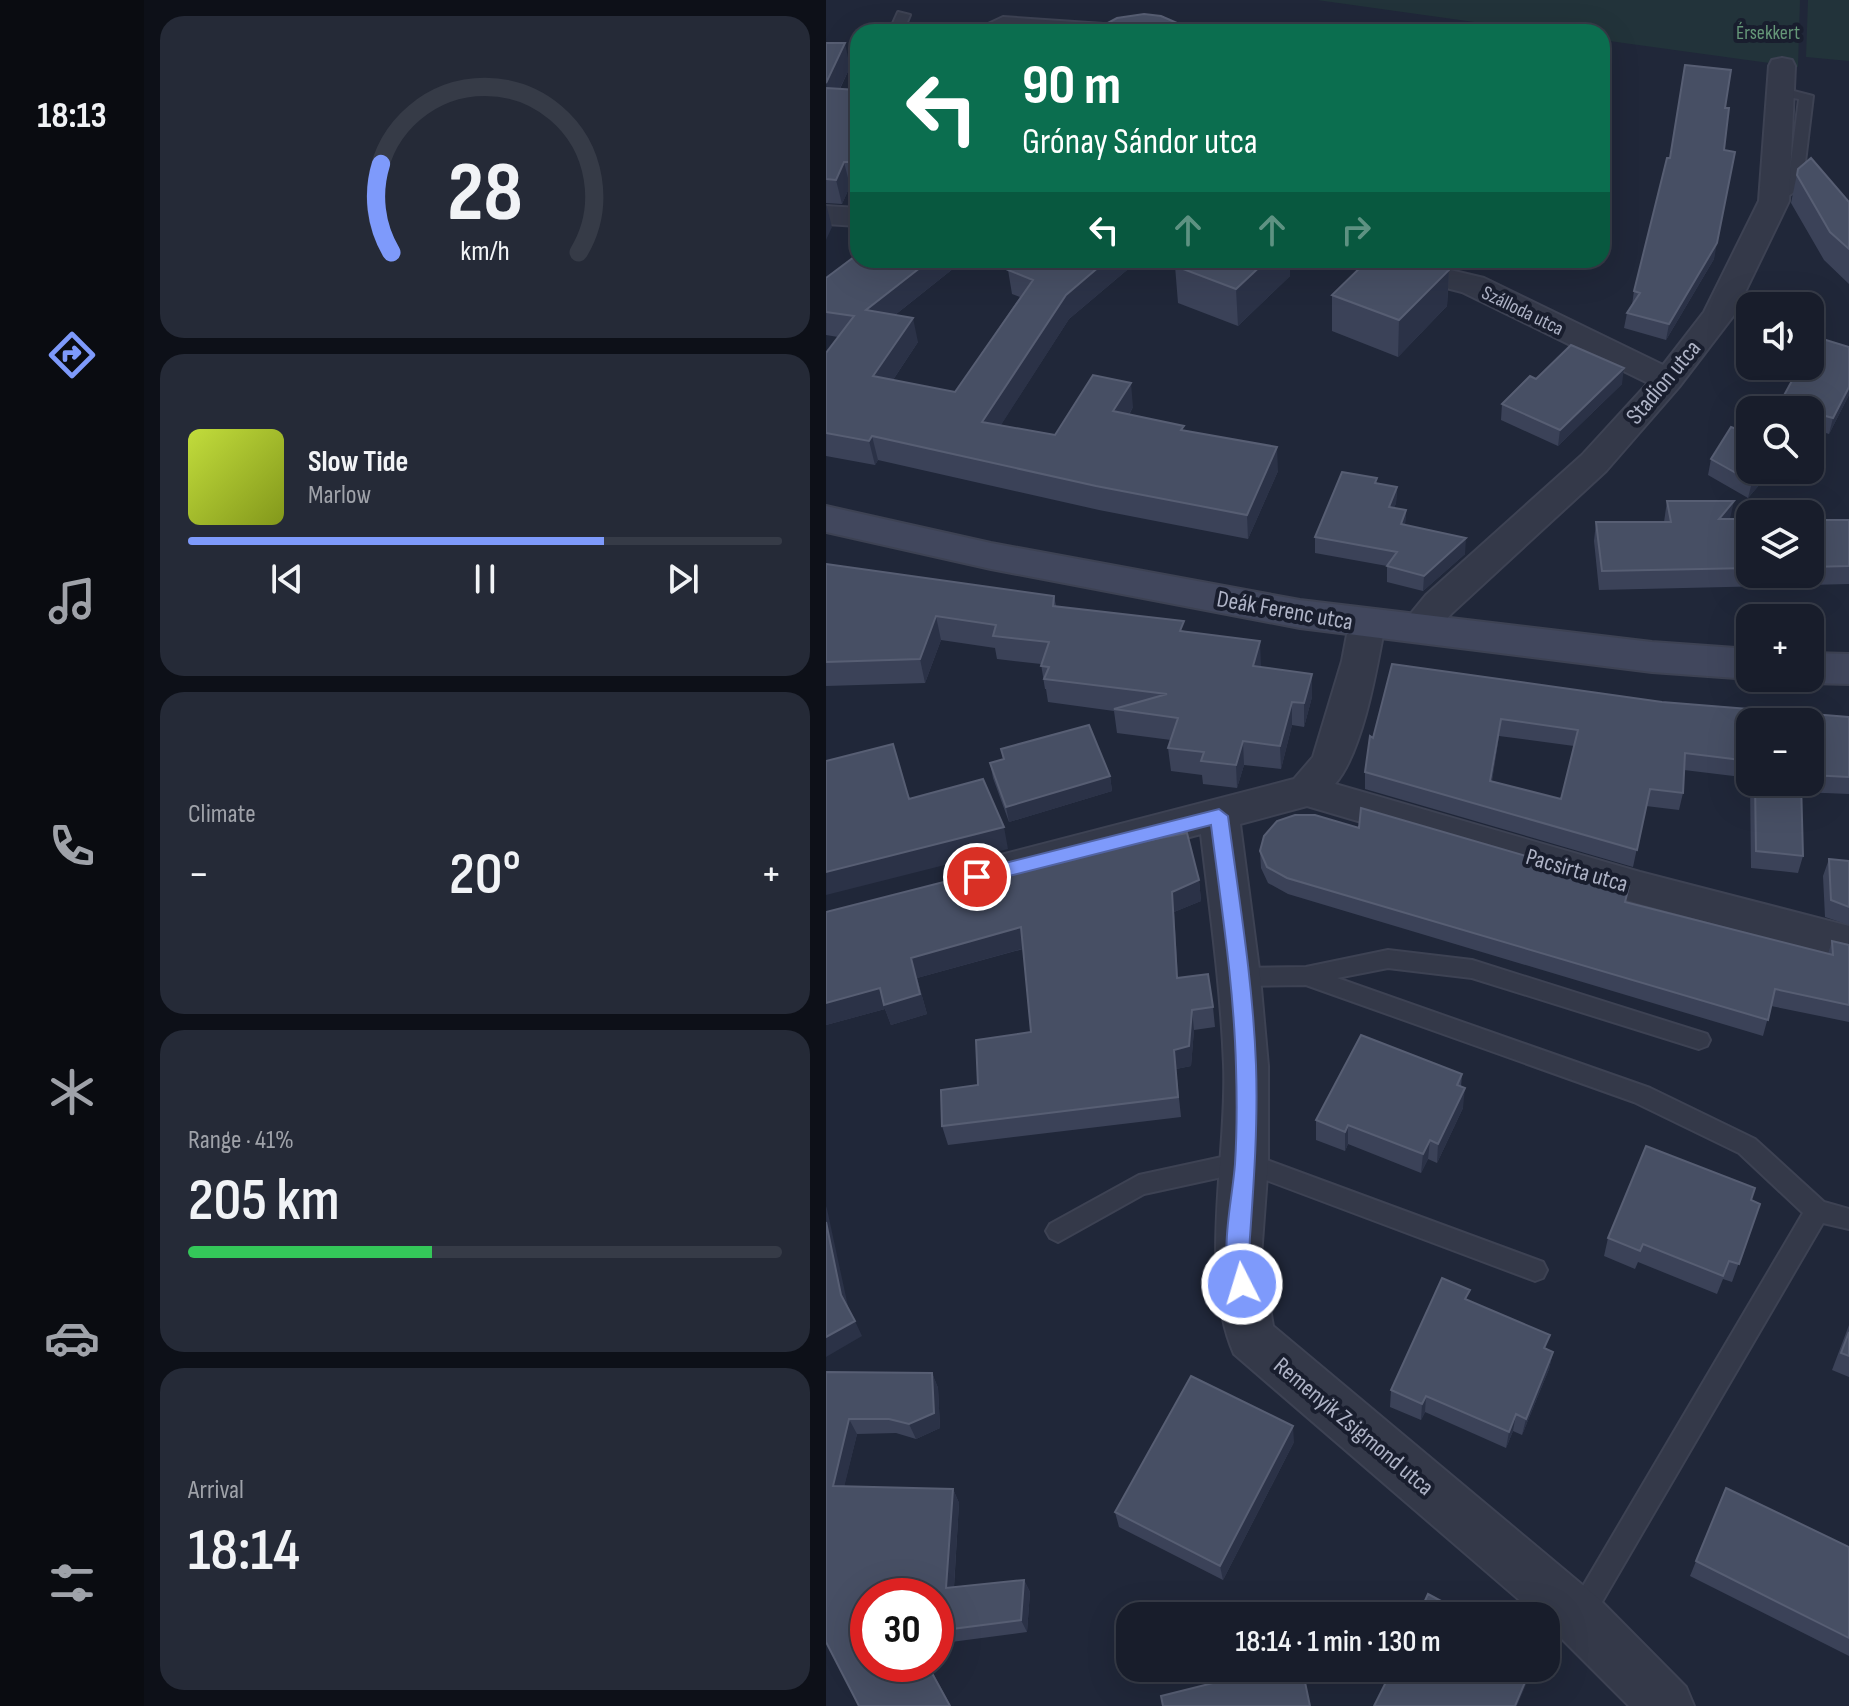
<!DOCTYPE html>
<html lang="en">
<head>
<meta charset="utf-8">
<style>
	body { margin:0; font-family:"Sofia Sans Condensed",sans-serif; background:#252a37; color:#f1f3f6; height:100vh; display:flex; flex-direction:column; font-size:30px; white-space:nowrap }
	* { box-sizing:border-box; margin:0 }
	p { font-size:26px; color:#9fa2a9 }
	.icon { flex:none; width:44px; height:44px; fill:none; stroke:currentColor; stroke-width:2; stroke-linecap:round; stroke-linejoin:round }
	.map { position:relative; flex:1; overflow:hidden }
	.side { display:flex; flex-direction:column; gap:16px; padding:16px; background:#0d1018; width:682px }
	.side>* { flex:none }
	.top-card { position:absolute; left:24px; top:24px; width:760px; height:244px; border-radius:24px; box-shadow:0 8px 32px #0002,0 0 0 2px #363b47; background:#0b6e4f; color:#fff; overflow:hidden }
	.fabs { position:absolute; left:910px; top:292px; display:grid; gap:16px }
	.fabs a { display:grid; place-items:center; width:88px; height:88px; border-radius:16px; background:#181d2b; box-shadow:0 8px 32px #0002,0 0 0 2px #363b47; font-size:40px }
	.speed { position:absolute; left:24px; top:1578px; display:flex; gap:16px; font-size:40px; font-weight:700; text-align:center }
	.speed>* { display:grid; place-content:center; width:104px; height:104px; border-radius:50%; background:#181d2b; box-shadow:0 8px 32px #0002,0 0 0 2px #363b47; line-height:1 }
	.speed .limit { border:12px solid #d22; background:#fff; color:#111 }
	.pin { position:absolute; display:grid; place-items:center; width:68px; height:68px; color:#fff; margin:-34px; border:4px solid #fff; border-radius:50%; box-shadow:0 2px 8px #0007 }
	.me { position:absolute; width:88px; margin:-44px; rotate:355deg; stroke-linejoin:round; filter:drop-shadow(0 0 6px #0008) }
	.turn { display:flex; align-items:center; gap:28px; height:168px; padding:0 40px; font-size:36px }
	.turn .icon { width:104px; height:104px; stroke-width:2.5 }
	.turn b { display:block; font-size:56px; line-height:68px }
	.lanes { display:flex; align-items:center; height:76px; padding:0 40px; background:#0003; justify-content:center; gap:40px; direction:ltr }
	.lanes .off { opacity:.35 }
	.big { font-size:60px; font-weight:600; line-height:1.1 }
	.side .tile { flex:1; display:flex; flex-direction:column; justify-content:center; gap:12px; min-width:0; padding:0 28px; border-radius:24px; background:#252a37 }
	.side .dial { align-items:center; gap:0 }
	.dial svg { height:208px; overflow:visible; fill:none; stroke:#363b47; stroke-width:7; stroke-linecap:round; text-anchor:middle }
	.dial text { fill:#f1f3f6; stroke:none }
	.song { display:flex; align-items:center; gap:24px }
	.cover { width:96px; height:96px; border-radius:12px; background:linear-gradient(135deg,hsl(70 70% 55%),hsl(70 70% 35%)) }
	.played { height:8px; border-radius:4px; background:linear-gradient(90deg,#7e9afb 70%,#363b47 70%) }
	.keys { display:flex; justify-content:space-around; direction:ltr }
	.heat { display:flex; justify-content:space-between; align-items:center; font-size:44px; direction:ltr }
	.charge { height:12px; border-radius:6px; background:linear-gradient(90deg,#34c759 41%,#363b47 0) }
	.trip { position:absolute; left:290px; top:1602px; width:444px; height:80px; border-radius:24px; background:#181d2b; box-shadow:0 8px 32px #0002,0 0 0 2px #363b47; font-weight:600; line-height:80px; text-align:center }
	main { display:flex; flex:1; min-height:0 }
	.tabs { display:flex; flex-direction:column; width:144px; justify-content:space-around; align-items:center; background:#0a0c11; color:#9fa2a9 }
	.tabs .icon { width:56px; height:56px }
	.tabs .active { color:#7e9afb }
	.tabs b { font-size:36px; color:#f1f3f6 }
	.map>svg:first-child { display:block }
	.green { fill:#22333a }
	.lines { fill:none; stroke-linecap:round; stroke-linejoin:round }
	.lane-casing { stroke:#3d4253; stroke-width:4 }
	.street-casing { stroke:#3d4253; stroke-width:4 }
	.secondary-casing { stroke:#3d4253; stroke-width:4 }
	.lane { fill:#343949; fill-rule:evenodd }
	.street { fill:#343949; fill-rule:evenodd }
	.secondary { fill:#41475d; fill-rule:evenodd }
	.wall { fill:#3b4258; fill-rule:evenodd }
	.shaded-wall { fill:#2b3247 }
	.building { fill:#474f64; stroke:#575e73; stroke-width:2; fill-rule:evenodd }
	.route { fill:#7e9afb; stroke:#5264a3; stroke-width:2 }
	.labels { text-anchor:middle; stroke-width:8; stroke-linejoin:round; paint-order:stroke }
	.far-park-label { font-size:20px; fill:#659778; stroke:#191e2e }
	.far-street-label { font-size:20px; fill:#aeb3c6; stroke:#191e2e }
	.street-label { font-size:24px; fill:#aeb3c6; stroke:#191e2e }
</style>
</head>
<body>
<main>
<nav class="tabs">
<b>18:13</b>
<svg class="icon active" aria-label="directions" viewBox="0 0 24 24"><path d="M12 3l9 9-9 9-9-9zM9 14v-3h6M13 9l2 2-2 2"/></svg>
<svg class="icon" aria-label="music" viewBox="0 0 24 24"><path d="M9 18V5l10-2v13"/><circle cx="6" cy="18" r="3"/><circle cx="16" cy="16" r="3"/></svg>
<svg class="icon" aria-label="phone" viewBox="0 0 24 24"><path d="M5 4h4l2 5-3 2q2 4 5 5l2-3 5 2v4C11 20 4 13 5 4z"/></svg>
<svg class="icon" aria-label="climate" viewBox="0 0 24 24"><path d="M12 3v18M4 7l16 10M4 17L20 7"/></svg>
<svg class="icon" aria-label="car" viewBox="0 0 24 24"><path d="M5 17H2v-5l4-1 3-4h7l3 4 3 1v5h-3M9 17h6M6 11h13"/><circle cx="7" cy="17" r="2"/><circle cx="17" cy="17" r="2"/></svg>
<svg class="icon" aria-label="filters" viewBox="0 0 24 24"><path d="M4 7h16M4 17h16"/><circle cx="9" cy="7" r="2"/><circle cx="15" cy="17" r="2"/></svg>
</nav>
<section class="side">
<div class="tile dial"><svg viewBox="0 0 100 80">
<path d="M14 69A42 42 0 1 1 86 69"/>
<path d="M14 69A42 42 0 0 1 10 35" stroke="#7e9afb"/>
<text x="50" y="56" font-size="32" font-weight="700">28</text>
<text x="50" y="72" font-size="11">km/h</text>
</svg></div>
<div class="tile">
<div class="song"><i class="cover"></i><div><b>Slow Tide</b><p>Marlow</p></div></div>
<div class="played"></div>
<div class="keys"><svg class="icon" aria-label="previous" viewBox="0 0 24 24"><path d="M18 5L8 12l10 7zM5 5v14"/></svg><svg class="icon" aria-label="pause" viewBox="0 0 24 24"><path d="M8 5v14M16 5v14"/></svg><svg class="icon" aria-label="next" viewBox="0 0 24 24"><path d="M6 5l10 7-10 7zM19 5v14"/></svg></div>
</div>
<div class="tile"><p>Climate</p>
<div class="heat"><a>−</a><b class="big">20°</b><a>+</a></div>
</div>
<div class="tile"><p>Range · 41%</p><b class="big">205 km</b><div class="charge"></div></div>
<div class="tile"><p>Arrival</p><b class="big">18:14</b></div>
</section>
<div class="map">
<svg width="1023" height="1706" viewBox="0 0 1023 1706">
	<rect width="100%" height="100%" fill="#202739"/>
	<path class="green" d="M491 0H974L972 67 776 40V32H719Z
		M982 0H1023V61L980 57Z"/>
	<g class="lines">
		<defs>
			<path id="lane" d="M72 12 84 15 77 32H63Z
				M177 17 336 28 343 32H279L179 25 163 32H145Z
				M956 88 987 96 976 187 948 205 941 201 962 185 973 99 951 95V89Z
				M562 950 646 960 881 1034 884 1040 881 1046 873 1049 646 978 562 968 511 978 824 1088 929 1139 998 1202 1023 1209V1229L997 1223 762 1626 753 1630 744 1626 740 1617 744 1608 977 1213 913 1153 808 1102 480 985 413 986 406 983 402 977 406 971 413 968 480 967Z
				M419 1152 717 1262 721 1270 717 1278 709 1281 419 1172 318 1194 232 1242 224 1238 220 1231 224 1224 313 1175Z"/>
			<path id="street" d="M956 58 966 60 969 66 963 201 908 315 853 387 780 471 626 613C611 630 602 644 578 637L573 628 600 595 756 455 822 383 636 292 534 266 530 260H582L658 278 837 365 878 312 933 201 943 66 946 60Z
				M0 206 32 208V226L0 224Z
				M541 611 554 615 559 624C551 667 537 752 509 784L814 872 1023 926V960L814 904 481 806 414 824 434 977 442 1066V1162L435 1256 447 1326 772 1598 860 1687 868 1706H803L720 1623V1616H712L408 1354C372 1271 402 1154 398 1064 395 987 384 910 375 834L140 896 126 891 120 880 126 869 140 864 468 779 487 757 516 661 523 624 528 615Z"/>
			<path id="secondary" d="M0 506 165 543 474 600 826 642 924 649V678H926L924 679 826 672 474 628 165 569 0 532Z
				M984 653 1023 654V684L984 683 970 678H984Z"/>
		</defs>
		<use href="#lane" class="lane-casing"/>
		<use href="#street" class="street-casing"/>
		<use href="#secondary" class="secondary-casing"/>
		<use href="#lane" class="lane"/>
		<use href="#street" class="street"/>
		<use href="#secondary" class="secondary"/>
	</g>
	<path class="wall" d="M0 43 24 67 14 89 32 90V186H24L16 204 0 203Z
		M899 108 888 259 840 340 798 328 801 313 806 305 808 291 844 158Z
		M972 169 1023 202V284L998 260 965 203Z
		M32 260H133V264L69 315 92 342 67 380 129 392 194 297 186 294 182 270H301L243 319 174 426 229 435 307 407 303 415 358 430 452 471 422 539 273 510 52 460 49 465 0 456V353L12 337 0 335V278Z
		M349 266 464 276 412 326 352 303Z
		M623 270 621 306 572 357 506 331V295Z
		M710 379 796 384 732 446 675 420 676 404Z
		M1023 395 1003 434 984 428V410Z
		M885 459 924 470H946L922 498 882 475Z
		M551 483 571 487 570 503 568 508 580 510 579 525 639 554 597 591 561 582V566L489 553V537Z
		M841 501 904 519H924V574H984V520H1023V584L773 590 768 541 770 522H838Z
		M0 564 228 596 230 606 359 631 435 665 434 667 486 697 478 727 466 725 455 769 418 765 411 788 377 784 376 775 345 771 342 748 345 740 291 733 288 711 222 702 220 689H219L215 664 171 659 169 648 115 640 99 683 0 686Z
		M566 664 836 702 1023 717V794L975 792 977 856 972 873 925 868 924 782H984V722H924V780V778L858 770 857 793 853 810 820 806 807 867 539 789V772ZM673 736 748 746 735 799 666 781Z
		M175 749 284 776 286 791 183 822 167 778 164 763 177 759Z
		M533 828 799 902 1002 954 1006 941 1023 944V1022L945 1006 937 1036 462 894 442 883 435 868 434 851Z
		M1003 859 1023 861V925L999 917 997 876Z
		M196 871 373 880 375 901 348 912 352 978 387 1007 389 1027 368 1030 365 1066 350 1069 355 1117 122 1145 116 1126 152 1085 205 1032 197 949 91 978 101 1014 65 1025 59 1009 0 1025V912Z
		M636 1074 635 1087 637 1108 611 1163 602 1159 595 1173 522 1144 519 1151 490 1140V1120Z
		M925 1200 934 1204 906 1282 897 1279 891 1294 812 1262 809 1269 778 1256 782 1238Z
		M642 1300 721 1349 727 1352 723 1369 696 1435 687 1431 680 1448 599 1412 595 1420 564 1407 565 1390Z
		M1023 1325V1377L1006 1370Z
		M0 1372 106 1373 112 1388 114 1428 90 1439 70 1433 31 1434 18 1486 127 1489 133 1503 128 1588 198 1580 204 1592 201 1632 110 1644V1596H42V1664H102L125 1706H33L0 1642Z
		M468 1442 397 1580 293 1527 289 1512Z
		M900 1488 1023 1547V1656L864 1576Z"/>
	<path class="shaded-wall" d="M19 43 24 67 3 111 0 98V83Z
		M909 152 888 259 840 340 843 324Z
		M18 162 24 186 16 204 10 180Z
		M0 204 6 227 0 240Z
		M104 260H133V264L45 334 40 310Z
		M281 260H300L301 270 243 319 161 447 156 422 240 295Z
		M441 260H464V276L412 326 410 289Z
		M623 270 621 306 572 357 573 320Z
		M87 318 92 342 53 401 47 376Z
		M798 368 796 384 732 446 734 430Z
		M305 383 307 407 290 436 287 411Z
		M1023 387V395L1003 434 1007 418Z
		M46 436 52 460 49 465 43 441Z
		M451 447 452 471 422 539 421 515Z
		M936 470H946L922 498 926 482Z
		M571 487 570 503 563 522V507Z
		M908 501 904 519H893Z
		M580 510 579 525 575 524Z
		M640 538 639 554 597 591 598 576Z
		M110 616 115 640 99 683 94 659Z
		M434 641 435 665 428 690 427 666Z
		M486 674V697L478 727V703Z
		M466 702V725L455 769 454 746Z
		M675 719 673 736 663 797 664 781Z
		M417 741 418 765 411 788 410 765Z
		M284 776 286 791 183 822 180 807Z
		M178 827 182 849 0 895V872Z
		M373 880 375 901 348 912 353 999 351 978 346 892Z
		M195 927 199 948 91 978 101 1014 65 1025 59 1009 0 1025V1003L85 958Z
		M366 1010 368 1030 365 1066 350 1069 355 1117 348 1050Z
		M639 1088 637 1108 611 1163 612 1144Z
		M522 1125V1144L519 1151V1132Z
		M604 1140 602 1159 595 1173 597 1154Z
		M0 1206 1 1209 23 1311 15 1295 0 1222Z
		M29 1321 36 1336 0 1357V1337Z
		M727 1352 723 1369 696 1435 700 1419Z
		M106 1373 112 1388 114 1428 90 1439 83 1424Z
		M600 1396 599 1412 595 1420 596 1404Z
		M690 1414 687 1431 680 1448 683 1432Z
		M23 1419 31 1434 15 1500 7 1486Z
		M467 1426 468 1442 397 1580 394 1566Z
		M127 1489 133 1503 127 1601 120 1588Z
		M198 1580 204 1592 201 1632 195 1620Z
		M705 1668H707L691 1706H689Z"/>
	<path class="building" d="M318 14 335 16 358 26 359 32H265L291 18Z
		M0 43H19L0 83Z
		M859 65 905 70 899 108H903L898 150 909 152 891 243 843 324 801 313 814 293 808 291 841 158H844Z
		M0 88 32 90V162H18L10 180 0 179Z
		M985 158 1023 202V249L1004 232 971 175 972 169Z
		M32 254V260H104L40 310 87 318 47 376 129 392 207 280 182 270 194 260H281L240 295 156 422 229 435 267 375 305 383 287 411 358 426 355 430 451 447 421 515 270 486 46 436 43 441 0 433V353L28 316 0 312V278Z
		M356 260H441L410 289 349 266Z
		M542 260H597L623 270 573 320 506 295Z
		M990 337 1023 347V387L1007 418 985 412 984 413V410H950L974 366H984V348Z
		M745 345 798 368 734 430 676 404 704 376 710 379Z
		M905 427 913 430 924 429V470H936L926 482 885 459Z
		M516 472 551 478 549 483 571 487 563 507 580 510 575 524 640 538 598 576 561 566 571 552 489 537Z
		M841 501H908L893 519H924V568L776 571 770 522H845Z
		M984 520H1023V566L984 567Z
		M0 564 228 596 227 606 358 621 354 631 434 641 427 666 486 674 478 703 466 702 454 746 417 741 410 765 375 761 378 752 342 748 352 718 288 709 341 694 218 679 223 667 215 666 223 642 167 636 170 625 110 616 94 659 0 662Z
		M566 664 836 702 1023 717V777L984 775V722H924V761L859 753 857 793 824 789 811 850 539 772 544 736 547 738ZM675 719 752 730 735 799 664 781Z
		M263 725 284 776 180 807 164 763 178 759 175 749Z
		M67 744 83 799 157 779 178 827 0 872V761Z
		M929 782H975L977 856 930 851Z
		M535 808 803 886 799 902 1007 955 1006 941 1023 945V1005L949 989 942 1020 461 878 441 867 434 851 438 836 451 821 469 815H489L533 828Z
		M361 833 373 880 346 892 351 978 382 974 387 1007 366 1010 363 1046 348 1050 352 1097 116 1126 115 1090 152 1085 150 1040 205 1032 195 927 85 958 94 994 58 1005 54 988 0 1003V912L192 863 196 871 272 850Z
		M1003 859 1023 861V907L1005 900Z
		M535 1035 636 1074 631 1085 639 1088 612 1144 604 1140 597 1154 522 1125 519 1132 490 1120Z
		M820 1146 929 1188 925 1200 934 1204 913 1264 903 1261 897 1276 817 1244 814 1251 782 1238Z
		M0 1222 15 1295 29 1321 0 1337Z
		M616 1278 644 1290 639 1299 724 1335 718 1348 727 1352 700 1419 690 1414 683 1432 600 1396 596 1404 565 1390Z
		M1023 1332V1356L1015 1353Z
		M0 1372 106 1373 108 1413 83 1424 63 1419H23L7 1486 127 1489 120 1588 198 1580 195 1620 110 1631V1596H42V1664H101L124 1706H33L0 1642Z
		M365 1376 467 1426 394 1566 289 1512Z
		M900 1488 1023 1547V1638L870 1561Z
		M602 1594 643 1616H592Z
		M447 1668H476L484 1706H337L335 1696Z
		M567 1668H705L689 1706H548Z"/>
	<path class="route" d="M393 809 402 816C413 899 427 982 430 1065 432 1123 428 1180 424 1237 422 1253 430 1277 424 1291L416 1294 408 1291C392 1254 406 1204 409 1164 411 1132 411 1099 410 1067 408 986 395 905 385 825L151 884 142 877 151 870Z"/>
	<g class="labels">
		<g class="far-park-label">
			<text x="942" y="39">Érsekkert</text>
		</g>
		<g class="far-street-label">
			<text transform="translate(697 310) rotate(26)" y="7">Szálloda utca</text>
		</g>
		<g class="street-label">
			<text transform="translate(837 382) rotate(-50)" y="8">Stadion utca</text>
			<text transform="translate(459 610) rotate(10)" y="8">Deák Ferenc utca</text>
			<text transform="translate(751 870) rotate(16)" y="8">Pacsirta utca</text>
			<text transform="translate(528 1426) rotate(40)" y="8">Remenyik Zsigmond utca</text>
		</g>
	</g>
</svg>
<div class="fabs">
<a><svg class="icon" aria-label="sound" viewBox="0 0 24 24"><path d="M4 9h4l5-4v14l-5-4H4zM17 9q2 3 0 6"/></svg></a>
<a><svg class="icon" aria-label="search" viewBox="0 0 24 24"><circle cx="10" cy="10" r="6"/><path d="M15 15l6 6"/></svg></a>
<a><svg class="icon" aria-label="layers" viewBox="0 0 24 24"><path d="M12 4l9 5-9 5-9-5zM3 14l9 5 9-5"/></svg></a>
<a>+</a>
<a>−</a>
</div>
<div class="speed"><div class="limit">30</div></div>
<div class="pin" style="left:151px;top:877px;background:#d93025"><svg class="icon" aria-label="arrive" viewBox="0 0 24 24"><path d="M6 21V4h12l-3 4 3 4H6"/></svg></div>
<svg class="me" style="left:416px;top:1284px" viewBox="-20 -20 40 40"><circle r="17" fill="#7e9afb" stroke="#fff" stroke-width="3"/><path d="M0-11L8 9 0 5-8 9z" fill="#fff"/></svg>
<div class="trip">18:14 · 1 min · 130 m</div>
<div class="top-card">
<div class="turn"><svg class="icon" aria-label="left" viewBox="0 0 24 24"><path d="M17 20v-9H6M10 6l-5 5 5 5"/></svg><div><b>90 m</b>Grónay Sándor utca</div></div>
<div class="lanes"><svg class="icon" aria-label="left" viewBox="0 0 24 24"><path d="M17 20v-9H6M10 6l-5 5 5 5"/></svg><svg class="icon off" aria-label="ahead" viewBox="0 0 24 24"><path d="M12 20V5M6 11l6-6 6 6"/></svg><svg class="icon off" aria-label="ahead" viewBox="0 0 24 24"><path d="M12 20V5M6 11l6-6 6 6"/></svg><svg class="icon off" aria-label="right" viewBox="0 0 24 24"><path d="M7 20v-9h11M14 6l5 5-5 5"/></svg></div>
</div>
</div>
</main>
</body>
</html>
